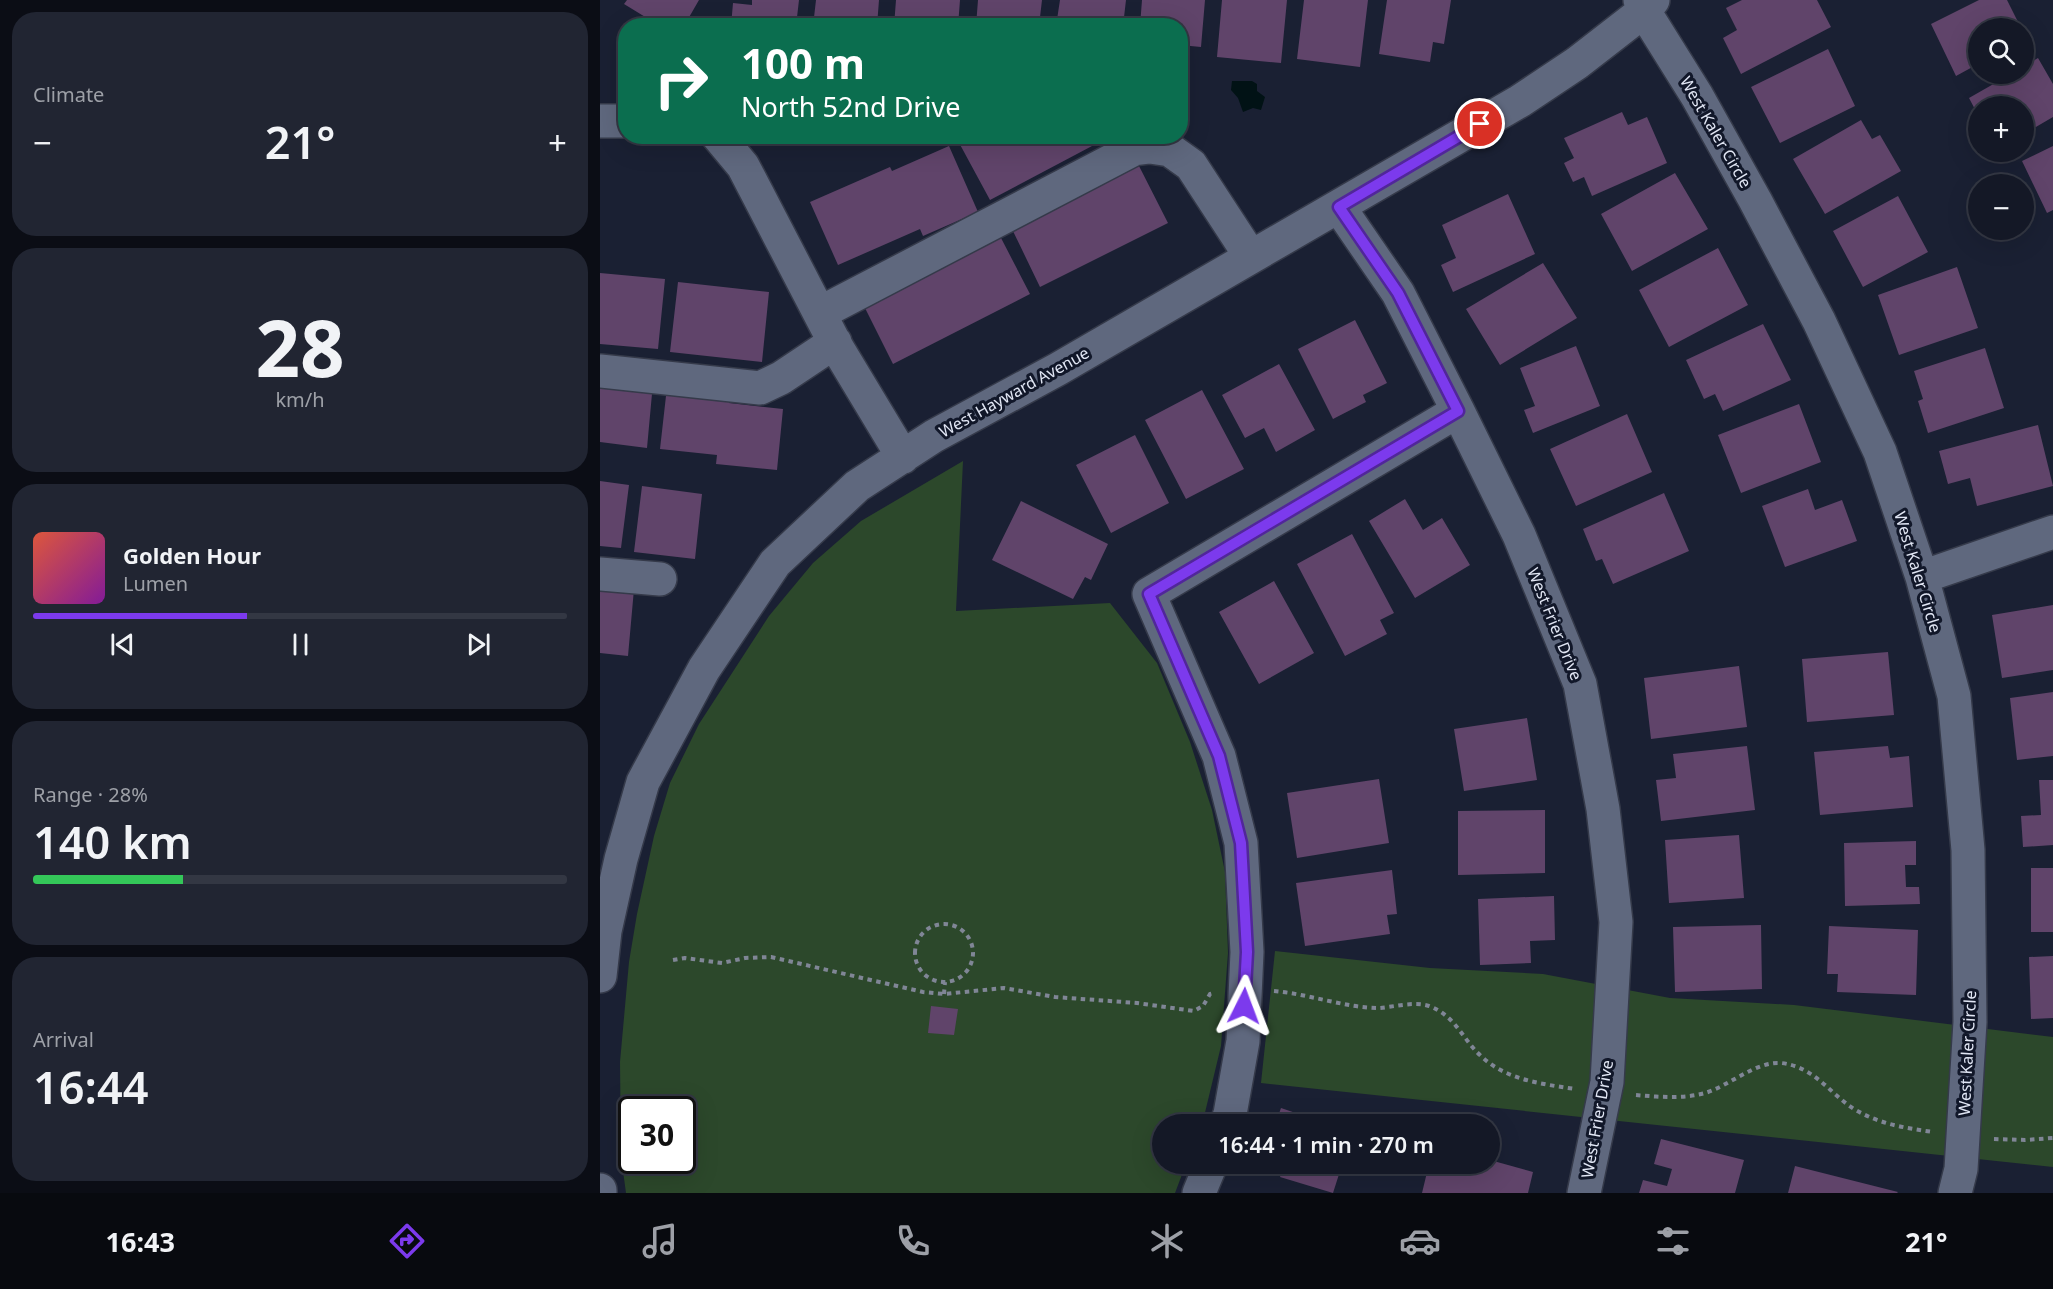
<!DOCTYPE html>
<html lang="en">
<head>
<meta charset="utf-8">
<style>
	body { margin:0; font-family:"Noto Sans",sans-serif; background:#212532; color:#f1f3f6; height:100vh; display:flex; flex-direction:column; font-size:22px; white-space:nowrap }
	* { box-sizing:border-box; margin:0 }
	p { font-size:20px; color:#9da0a7 }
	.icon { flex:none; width:33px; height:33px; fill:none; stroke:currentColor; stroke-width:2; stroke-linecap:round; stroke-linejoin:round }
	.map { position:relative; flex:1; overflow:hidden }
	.side { display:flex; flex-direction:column; gap:12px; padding:12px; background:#0b0d15; width:600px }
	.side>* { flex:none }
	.top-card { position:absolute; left:18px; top:18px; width:570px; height:126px; border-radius:24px; box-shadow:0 6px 24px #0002,0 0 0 2px #333743; background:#0b6e4f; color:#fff; overflow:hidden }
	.tools { position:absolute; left:1368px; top:18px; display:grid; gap:12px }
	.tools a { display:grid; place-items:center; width:66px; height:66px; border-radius:50%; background:#141826; box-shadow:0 6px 24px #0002,0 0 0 2px #333743; font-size:30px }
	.speed { position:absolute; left:18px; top:1096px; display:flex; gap:12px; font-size:30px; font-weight:700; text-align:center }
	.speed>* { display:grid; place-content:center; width:78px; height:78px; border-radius:50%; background:#141826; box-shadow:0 6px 24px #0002,0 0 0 2px #333743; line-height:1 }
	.speed .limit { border:3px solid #111; border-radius:9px; background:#fff; color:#111 }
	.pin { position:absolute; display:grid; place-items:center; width:51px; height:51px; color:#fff; margin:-26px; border:3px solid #fff; border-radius:50%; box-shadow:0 2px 6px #0007 }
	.me { position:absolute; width:66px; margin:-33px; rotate:3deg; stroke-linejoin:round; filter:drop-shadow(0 0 4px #0008) }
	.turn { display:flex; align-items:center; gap:21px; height:126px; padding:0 24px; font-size:27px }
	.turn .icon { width:78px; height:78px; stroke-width:2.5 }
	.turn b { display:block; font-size:42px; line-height:51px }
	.big { font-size:45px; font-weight:600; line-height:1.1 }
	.side .tile { flex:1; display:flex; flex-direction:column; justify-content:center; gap:9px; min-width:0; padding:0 21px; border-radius:24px; background:#212532 }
	.side .dial { align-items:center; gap:0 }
	.dial b { font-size:78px; line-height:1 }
	.song { display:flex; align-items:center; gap:18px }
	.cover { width:72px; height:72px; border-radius:9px; background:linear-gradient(135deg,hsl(10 70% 55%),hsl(290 70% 35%)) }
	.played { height:6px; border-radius:3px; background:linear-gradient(90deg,#7c3aed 40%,#333743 40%) }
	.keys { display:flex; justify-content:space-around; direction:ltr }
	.heat { display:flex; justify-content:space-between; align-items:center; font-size:33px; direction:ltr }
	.charge { height:9px; border-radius:4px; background:linear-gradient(90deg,#34c759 28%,#333743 0) }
	.trip { position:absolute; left:552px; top:1114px; width:348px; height:60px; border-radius:30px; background:#141826; box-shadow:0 6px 24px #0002,0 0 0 2px #333743; font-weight:600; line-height:60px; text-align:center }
	.menu { display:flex; height:96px; justify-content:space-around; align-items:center; background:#080a0f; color:#9da0a7 }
	.menu .icon { width:42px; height:42px }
	.menu .active { color:#7c3aed }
	.menu b { font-size:27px; color:#f1f3f6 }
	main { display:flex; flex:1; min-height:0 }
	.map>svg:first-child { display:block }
	.green { fill:#2c482b; fill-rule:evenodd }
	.water { fill:#011215 }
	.building { fill:#60446a }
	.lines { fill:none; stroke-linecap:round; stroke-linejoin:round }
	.minor-casing { stroke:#353a4a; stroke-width:36 }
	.path { stroke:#808696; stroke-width:4; stroke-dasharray:4.5 4.5; stroke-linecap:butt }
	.minor { stroke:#5f687e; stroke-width:33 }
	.route-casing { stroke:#51269a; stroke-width:15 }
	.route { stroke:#7c3aed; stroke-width:10 }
	.labels { text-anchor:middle; stroke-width:6; stroke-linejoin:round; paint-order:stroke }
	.street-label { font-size:16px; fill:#e1e6f4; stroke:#111729 }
</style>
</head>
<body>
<main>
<section class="side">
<div class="tile"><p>Climate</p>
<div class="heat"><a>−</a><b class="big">21°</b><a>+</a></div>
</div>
<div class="tile dial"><b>28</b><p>km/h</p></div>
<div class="tile">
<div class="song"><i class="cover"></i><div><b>Golden Hour</b><p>Lumen</p></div></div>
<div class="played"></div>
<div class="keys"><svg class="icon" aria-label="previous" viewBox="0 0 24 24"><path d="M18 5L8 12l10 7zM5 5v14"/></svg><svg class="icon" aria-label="pause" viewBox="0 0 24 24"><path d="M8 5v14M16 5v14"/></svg><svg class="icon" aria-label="next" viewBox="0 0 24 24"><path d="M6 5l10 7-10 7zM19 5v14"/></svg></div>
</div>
<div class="tile"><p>Range · 28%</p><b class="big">140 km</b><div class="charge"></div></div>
<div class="tile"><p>Arrival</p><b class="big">16:44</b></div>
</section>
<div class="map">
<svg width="1453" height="1193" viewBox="0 0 1453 1193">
	<rect width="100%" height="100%" fill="#1a2033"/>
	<path class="green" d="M363 461 356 611 510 603 557 663 590 742 612 810 625 872 628 953 621 1046 602 1125H562V1164H586L575 1193H26L21 1156 20 1062 29 962 37 914 54 836 70 783 99 724 169 616 213 563 261 521ZM32 1110H82V1161H32Z
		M675 951 830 968 943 974 1070 998 1194 1005 1453 1037V1167L661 1083Z"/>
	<path class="water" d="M632 81H652L657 84V91L665 97 661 110 653 108 643 112 638 98 631 90Z"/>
	<path class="building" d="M27 0H99L84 26H60L24 4Z
		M152 0H199L196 26H131L133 3 152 5Z
		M216 0H279L277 26H213Z
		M296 0H360L358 26H294Z
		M378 0H442L439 26H376Z
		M460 0H526L523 26H456Z
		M542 0H605L601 47 580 45V26H540Z
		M622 0H687L681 63 617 57Z
		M704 0H768L760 67 697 59Z
		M787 0H851L844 44 833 42 830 62 779 54Z
		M1142 0H1217L1231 27 1141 74 1123 38 1137 30 1126 8Z
		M1379 0H1407L1421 28H1378V64L1356 76 1331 24Z
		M1228 49 1255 106 1180 143 1151 87Z
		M1438 58 1453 84V117L1424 134V106H1378V115L1369 98 1411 74H1424V66Z
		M1022 112 1028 125 1047 117 1067 163 992 196 984 177 973 182 964 163 974 158 964 138Z
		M1261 120 1272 139 1280 135 1301 171 1225 214 1193 159Z
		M362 136H487L492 146 390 200 357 139Z
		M349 146 378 212 323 236 320 229 238 265 210 202 290 167 292 171Z
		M1453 146V210L1447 213 1422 161Z
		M539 166 568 223 440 287 412 229Z
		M1075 173 1108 229 1032 271 1001 214Z
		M908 194 935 254 853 292 841 265 856 258 842 225Z
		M1298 196 1328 252 1263 287 1233 231Z
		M400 236 430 294 293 364 264 306Z
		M1118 248 1148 305 1069 347 1039 290Z
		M943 263 977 318 900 365 866 309Z
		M1357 267 1378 328 1299 355 1278 295Z
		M0 273 65 279 58 349 0 344Z
		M78 282 169 292 162 362 70 352Z
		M755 320 787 383 763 395 766 402 733 419 698 349Z
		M1163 324 1191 380 1123 411 1115 394 1104 399 1086 360Z
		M976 346 1000 406 933 433 924 410 935 406 920 368Z
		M1385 348 1404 408 1328 433 1318 401 1323 399 1314 371Z
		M679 364 715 430 676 452 664 428 645 438 622 395Z
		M0 377 53 383 47 448 0 442Z
		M67 387 130 393 129 403 183 409 177 470 116 464 117 455 60 449Z
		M602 390 644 469 586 499 545 420Z
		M1199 404 1221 462 1141 493 1118 435Z
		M1027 414 1052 472 976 506 950 449Z
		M1438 425 1453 486 1377 506 1370 478 1348 484 1339 451Z
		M535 435 569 503 511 533 476 465Z
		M0 481 29 485 21 548 0 546Z
		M42 486 102 494 95 559 34 552Z
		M1208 489 1215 510 1242 500 1257 541 1185 567 1162 506Z
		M1064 493 1089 551 1013 584 1002 559 996 561 983 529Z
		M805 499 823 530 842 518 870 565 815 598 769 521Z
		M421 501 508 544 491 580 485 577 473 599 392 560Z
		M752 534 794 613 780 620 787 634 745 656 697 564Z
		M674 581 714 653 659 684 619 612Z
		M0 586 34 589 28 656 0 653Z
		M1453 605V670L1402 678 1392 615Z
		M1288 652 1294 715 1207 722 1202 659Z
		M1139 666 1147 727 1051 739 1044 678Z
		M1453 692V756L1417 760 1410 698Z
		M927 718 937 780 864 791 854 729Z
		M1147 746 1155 810 1061 821 1056 780 1076 778 1073 754Z
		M1288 746 1290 758 1309 756 1313 807 1220 815 1214 752Z
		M779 779 789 843 697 858 687 793Z
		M1439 780H1453V845L1423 847 1421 816 1441 815Z
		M945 810V873L858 875V811Z
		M1139 835 1144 898 1069 903 1065 840Z
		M1316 841V865H1305L1306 887H1319L1320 904 1245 906 1244 843Z
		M1431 868H1453V932H1431Z
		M792 870 797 914 787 915 790 934 705 946 696 883Z
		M954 896 955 940 930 941 931 963 880 965 878 899Z
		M1161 925 1162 989 1075 992 1073 927Z
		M1229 926 1318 930 1316 995 1237 992 1238 974H1227Z
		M1453 956V1018L1431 1019 1429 957Z
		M331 1006 358 1009 354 1035 328 1033Z
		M681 1108 731 1125H675Z
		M1061 1139 1144 1160 1135 1193H1039L1043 1180 1067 1186 1072 1169 1054 1164Z
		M890 1160 933 1172 928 1193H822L829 1164H890Z
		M685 1164H755L752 1171 741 1168 733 1193 680 1177Z
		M1195 1166 1298 1192 1297 1193H1188Z"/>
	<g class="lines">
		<defs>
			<path id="minor" d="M1040 0 1044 11 1097 96 1155 200 1219 321 1280 452 1322 577 1354 696 1368 850 1370 1022 1361 1169 1355 1193
				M0 121H26
				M118 136 143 166 238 349 303 457
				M739 207 798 293 858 411 919 535 980 684 1003 809 1016 922 1007 1082 984 1193
				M220 313 534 149 550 147 570 150 591 165 651 257
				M0 371 160 388 181 378 235 342
				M0 574 60 579
				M1322 577 1453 532
				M0 976 5 931 21 859 43 782 104 669 175 563 257 486 334 436 458 369 920 101 977 63 1044 11 1053 0
				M626 1125 630 1114 643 1041 647 952 641 843 619 756 549 594 858 411
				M0 1190V1193
				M599 1193 611 1164"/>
		</defs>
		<use href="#minor" class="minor-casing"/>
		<path class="path" d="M315 953a29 29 0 1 1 58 0a29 29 0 1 1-58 0Z
			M73 960 85 958 122 963 145 958 171 957 323 992 344 994 404 988 455 997 537 1003 594 1011 603 1006 610 994 614 993
			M674 991C709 994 746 1008 779 1008 794 1007 814 1001 829 1006 856 1016 862 1039 881 1056 906 1080 942 1084 975 1089
			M344 994 345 982
			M1036 1095C1059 1097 1083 1099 1105 1093 1129 1086 1156 1061 1181 1063 1215 1067 1229 1093 1254 1109 1279 1124 1305 1128 1333 1132
			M1394 1139 1425 1140 1453 1138"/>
		<use href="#minor" class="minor"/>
	</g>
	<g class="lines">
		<defs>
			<path id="route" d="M644 1006 647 952 641 843 619 756 549 594 858 411 798 293 739 207 880 124"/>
		</defs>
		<use href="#route" class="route-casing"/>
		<use href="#route" class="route"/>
	</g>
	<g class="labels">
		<g class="street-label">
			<text transform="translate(1116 132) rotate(60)" y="6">West Kaler Circle</text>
			<text transform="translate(414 392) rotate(-29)" y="6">West Hayward Avenue</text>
			<text transform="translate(1318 572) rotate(73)" y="6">West Kaler Circle</text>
			<text transform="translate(955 624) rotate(68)" y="6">West Frier Drive</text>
			<text transform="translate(1367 1053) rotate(-87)" y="6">West Kaler Circle</text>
			<text transform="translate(997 1119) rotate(-80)" y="6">West Frier Drive</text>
		</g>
	</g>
</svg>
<div class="tools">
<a><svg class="icon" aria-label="search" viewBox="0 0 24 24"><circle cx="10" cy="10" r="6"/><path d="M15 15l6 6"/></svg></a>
<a>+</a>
<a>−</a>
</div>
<div class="speed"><div class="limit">30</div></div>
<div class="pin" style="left:880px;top:124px;background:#d93025"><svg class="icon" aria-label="arrive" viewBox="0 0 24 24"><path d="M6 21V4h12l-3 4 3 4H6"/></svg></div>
<svg class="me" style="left:644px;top:1006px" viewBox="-20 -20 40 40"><path d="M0-17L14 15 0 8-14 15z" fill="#7c3aed" stroke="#fff" stroke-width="4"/></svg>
<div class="trip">16:44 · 1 min · 270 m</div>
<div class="top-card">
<div class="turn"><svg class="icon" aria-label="right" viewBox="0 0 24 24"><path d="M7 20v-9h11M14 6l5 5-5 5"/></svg><div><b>100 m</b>North 52nd Drive</div></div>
</div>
</div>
</main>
<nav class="menu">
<b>16:43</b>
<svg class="icon active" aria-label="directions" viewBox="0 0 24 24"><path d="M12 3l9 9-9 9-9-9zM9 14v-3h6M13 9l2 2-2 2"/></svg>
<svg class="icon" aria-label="music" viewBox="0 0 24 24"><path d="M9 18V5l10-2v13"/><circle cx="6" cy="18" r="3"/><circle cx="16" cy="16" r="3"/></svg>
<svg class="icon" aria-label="phone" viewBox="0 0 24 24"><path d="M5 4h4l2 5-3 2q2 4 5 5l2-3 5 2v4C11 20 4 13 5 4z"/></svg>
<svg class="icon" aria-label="climate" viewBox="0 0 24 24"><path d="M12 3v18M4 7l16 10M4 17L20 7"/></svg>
<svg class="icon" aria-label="car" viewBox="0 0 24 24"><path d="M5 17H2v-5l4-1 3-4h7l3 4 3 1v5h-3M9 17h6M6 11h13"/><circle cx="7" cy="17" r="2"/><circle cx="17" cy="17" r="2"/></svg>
<svg class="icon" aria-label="filters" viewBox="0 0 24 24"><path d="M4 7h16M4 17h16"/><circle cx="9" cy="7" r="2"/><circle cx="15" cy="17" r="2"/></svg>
<b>21°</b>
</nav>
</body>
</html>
